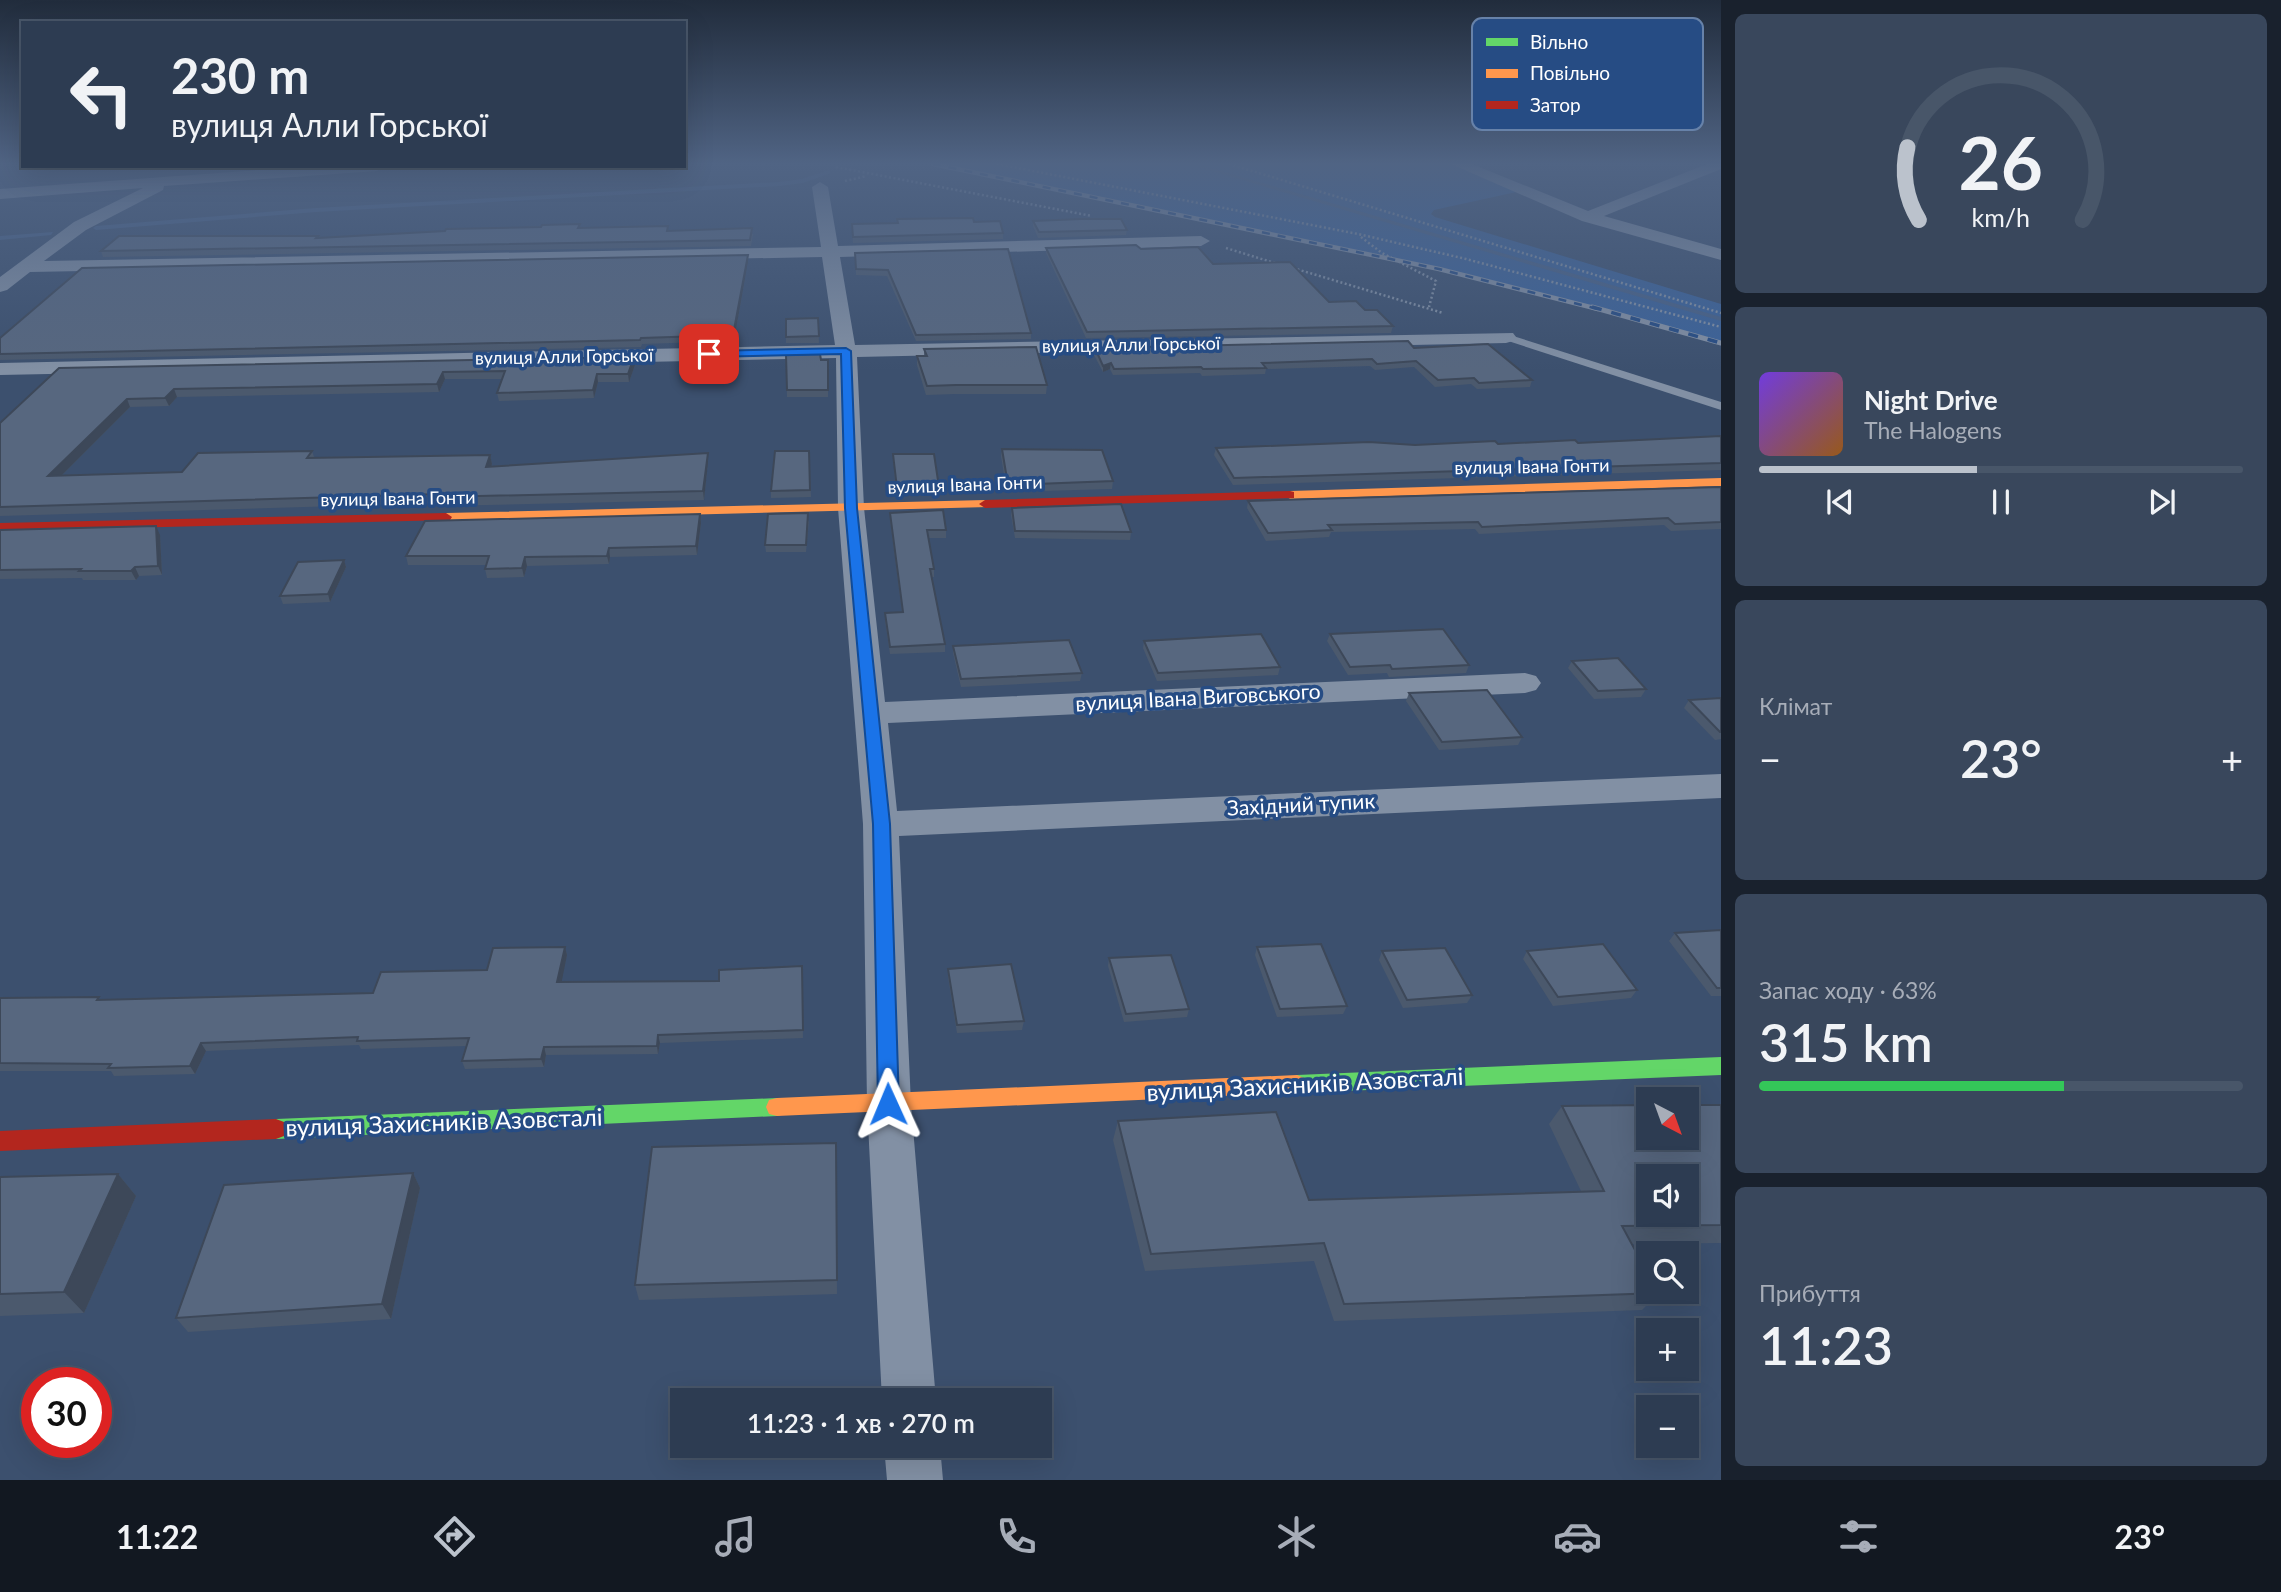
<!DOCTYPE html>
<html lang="uk">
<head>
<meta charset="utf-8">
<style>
	body { margin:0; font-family:Lato,sans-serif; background:#39475c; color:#f1f3f6; height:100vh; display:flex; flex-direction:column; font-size:26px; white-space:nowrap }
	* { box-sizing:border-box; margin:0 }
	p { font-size:23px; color:#a7adb8 }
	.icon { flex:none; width:38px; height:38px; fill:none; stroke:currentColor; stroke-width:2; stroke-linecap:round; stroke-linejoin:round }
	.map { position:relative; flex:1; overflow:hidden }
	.sheet { display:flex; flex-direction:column; gap:14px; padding:14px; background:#19212d; width:560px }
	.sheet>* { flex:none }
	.hud { position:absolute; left:21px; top:21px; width:665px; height:147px; border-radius:0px; box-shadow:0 7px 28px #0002,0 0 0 2px #485669; background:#2d3c52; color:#f1f3f6; overflow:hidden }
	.needle { width:46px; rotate:139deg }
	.tools { position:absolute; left:1636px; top:1087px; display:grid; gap:14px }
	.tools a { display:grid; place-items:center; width:63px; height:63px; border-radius:0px; background:#2d3c52; box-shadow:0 7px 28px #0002,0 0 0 2px #485669; font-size:35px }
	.speed { position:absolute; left:21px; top:1367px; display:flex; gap:14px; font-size:35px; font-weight:700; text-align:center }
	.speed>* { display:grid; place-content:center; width:91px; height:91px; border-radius:50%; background:#2d3c52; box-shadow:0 7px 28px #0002,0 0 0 2px #485669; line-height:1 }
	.speed .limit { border:10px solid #d22; background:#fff; color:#111 }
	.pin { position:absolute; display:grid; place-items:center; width:60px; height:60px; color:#fff; margin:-30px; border-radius:14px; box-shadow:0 4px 10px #0006 }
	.me { position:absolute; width:77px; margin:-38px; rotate:359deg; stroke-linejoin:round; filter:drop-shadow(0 0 5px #0008) }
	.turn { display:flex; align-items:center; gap:24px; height:147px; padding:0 35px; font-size:32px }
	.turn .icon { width:91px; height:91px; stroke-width:2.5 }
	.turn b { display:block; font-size:49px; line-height:60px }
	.big { font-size:52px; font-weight:600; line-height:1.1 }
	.sheet .widget { flex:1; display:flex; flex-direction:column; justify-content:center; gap:10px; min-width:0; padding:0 24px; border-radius:10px; background:#39475c }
	.sheet .dial { align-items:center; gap:0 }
	.dial svg { height:182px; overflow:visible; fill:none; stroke:#485669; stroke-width:7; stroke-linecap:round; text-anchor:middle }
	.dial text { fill:#f1f3f6; stroke:none }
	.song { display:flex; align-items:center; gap:21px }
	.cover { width:84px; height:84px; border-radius:10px; background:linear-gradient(135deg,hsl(260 70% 55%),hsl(30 70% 35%)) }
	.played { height:7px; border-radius:4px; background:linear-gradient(90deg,#bbc2cc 45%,#485669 45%) }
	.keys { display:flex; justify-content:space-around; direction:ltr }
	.heat { display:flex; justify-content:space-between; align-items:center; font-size:38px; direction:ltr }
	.charge { height:10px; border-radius:5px; background:linear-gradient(90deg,#34c759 63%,#485669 0) }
	.trip { position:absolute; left:670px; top:1388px; width:382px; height:70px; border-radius:0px; background:#2d3c52; box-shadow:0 7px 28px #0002,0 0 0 2px #485669; font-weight:600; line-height:70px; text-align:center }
	.menu { display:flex; height:112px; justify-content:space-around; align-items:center; background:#121821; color:#a7adb8 }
	.menu .icon { width:49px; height:49px }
	.menu .current { color:#bbc2cc }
	.menu b { font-size:32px; color:#f1f3f6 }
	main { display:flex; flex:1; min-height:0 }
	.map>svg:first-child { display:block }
	.green { fill:#3b6299 }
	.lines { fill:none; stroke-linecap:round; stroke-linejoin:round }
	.stream { fill:#476188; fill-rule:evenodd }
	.path { stroke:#8290a4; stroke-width:2.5; stroke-dasharray:2 2.5; stroke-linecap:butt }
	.lane { fill:#8290a4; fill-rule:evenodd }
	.street { fill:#8290a4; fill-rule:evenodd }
	.fast { fill:#63d668; fill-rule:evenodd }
	.slow { fill:#ff974d; fill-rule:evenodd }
	.jam { fill:#b3261e; fill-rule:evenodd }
	.rail-far1-casing { stroke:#8390a4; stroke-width:4.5 }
	.rail-casing { stroke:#8390a4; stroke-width:5 }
	.rail-far1 { stroke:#264c84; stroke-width:2.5; stroke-dasharray:8; stroke-linecap:butt }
	.rail { stroke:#264c84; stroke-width:3.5; stroke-dasharray:10; stroke-linecap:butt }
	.wall { fill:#4b596d }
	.shaded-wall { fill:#3d4859 }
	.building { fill:#57677f; stroke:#3d4859; stroke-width:2; fill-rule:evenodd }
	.route { fill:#1a73e8; stroke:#114b97; stroke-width:2 }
	.labels { text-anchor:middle; stroke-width:7; stroke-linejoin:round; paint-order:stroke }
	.far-street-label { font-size:18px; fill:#fff; stroke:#264c84 }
	.street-label { font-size:21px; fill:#fff; stroke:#264c84 }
	.near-street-label { font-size:24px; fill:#fff; stroke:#264c84 }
	.key { fill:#264c84; stroke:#6782a9; stroke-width:2 }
	.key-label { font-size:19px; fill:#fff }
</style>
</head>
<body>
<main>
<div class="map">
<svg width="1721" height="1480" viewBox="0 0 1721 1480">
	<rect width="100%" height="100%" fill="#3c506e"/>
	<path class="green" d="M933 164H1458L1521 191 1434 210 1431 214 1435 217 1721 304V343L1540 293 1439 269Z"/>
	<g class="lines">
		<path class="stream" d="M1188 164H1198L1721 317V321Z
			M829 170 831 173 803 183 779 186 316 212 96 230 93 228 96 226 316 208 779 182 802 179Z
			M53 232 51 235 0 240V236Z"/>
		<path class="path" d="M997 164 1358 234 1466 259 1721 327
			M1229 164 1721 313
			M836 167 1092 216
			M845 181 867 176
			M1361 237 1382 253 1436 281 1429 307
			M1226 248 1278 264
			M1293 268 1443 313"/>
		<path class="lane" d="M1502 335H1510L1721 402V410L1502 339Z"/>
		<path class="street" d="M1451 164H1472L1588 211 1707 164H1721V169L1604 216 1721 249V260L1582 221Z
			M312 166H384L377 171 164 186 163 190 86 230 44 261 821 247 812 187 820 182 828 187 838 246 1201 236 1210 241 1201 246 840 257 855 345 1513 333 1516 337 1513 341 1506 343 857 357 864 508 885 702 1525 673 1536 676 1541 683 1536 690 1525 693 888 723 897 811 1721 774V798L899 836 911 1104 936 1400H882L867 1104 863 824 838 508 836 358 0 375V363L835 345 822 257 30 272 7 290 0 292V277L74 222 143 188 0 199V189Z
			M884 1446H940L943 1480H887Z"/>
		<path class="fast" d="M1721 1057V1075L1297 1093 1290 1090 1287 1084 1290 1078 1297 1075Z
			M777 1098 785 1100 788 1107 785 1114 777 1116 276 1139 268 1136 265 1129 268 1122 276 1119Z"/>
		<path class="slow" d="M1721 478V486L1290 499 1284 495 1290 491Z
			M985 500 991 504 989 507 446 521 440 517 446 513Z
			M1297 1075 1304 1078 1307 1084 1304 1090 1297 1093 777 1116 769 1114 766 1107 769 1100 777 1098Z"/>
		<path class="jam" d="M1290 491 1294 492V498L985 508 979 504 985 500Z
			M446 513 452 517 450 520 0 531V523Z
			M276 1119 284 1122 287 1129 284 1136 276 1139 0 1151V1131Z"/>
		<defs>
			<path id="rail-far1" d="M933 164 1439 269 1598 309"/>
			<path id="rail" d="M1592 307 1721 343"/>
		</defs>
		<use href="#rail-far1" class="rail-far1-casing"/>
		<use href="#rail" class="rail-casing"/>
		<use href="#rail-far1" class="rail-far1"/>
		<use href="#rail" class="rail"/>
	</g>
	<path class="wall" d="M897 219 974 222 1003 233V239L853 243 852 230 897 223Z
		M1033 221 1127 230 1126 235 1038 238 1033 226Z
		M580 224V228L668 226V231L753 234 751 246 103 257 101 251 319 238Z
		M1046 248 1141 249 1213 264 1329 302 1365 310 1393 326 1391 333 1086 338 1046 253Z
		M855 253 1031 333V339L916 341 887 276 856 275Z
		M748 261 734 341 642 344 641 347 0 360V338Z
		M818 318 819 343H786V319Z
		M1095 348H1414L1532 380 1530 387 1477 389 1471 384 1435 387 1414 367 1375 370 1370 366 1266 369 1265 374 1202 376 1200 373 1113 375 1110 369 1103 372 1094 355Z
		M924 349 1047 385 1046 394H955L926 395 917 365V356H924Z
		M786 355 821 360H828V397H787Z
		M635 365 629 382H598L594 398 499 401 497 393 502 379H445L439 392 177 397 169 406 130 407 62 475 182 472 312 451 314 457 490 455 492 464 491 466 708 453V462L704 500 440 506V503L0 516V423L59 368Z
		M1721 436V470L1233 485 1214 455 1216 448 1578 443Z
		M1002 449 1113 481 1112 489 1007 492 1001 456Z
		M809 451 811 497 771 498V491Z
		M893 454 939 487V494L896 495Z
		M1721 487V529L1671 531 1664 525 1479 534 1475 529 1331 532 1329 537 1266 541 1247 508 1248 501Z
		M1012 508 1131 532 1130 540 1015 538 1011 515Z
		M890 513 946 530V538H929L934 569V577H931L945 644V652L890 654 885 621V613L902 612 890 520Z
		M700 514 701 523 697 555 610 557 609 564 527 566 524 577 487 578 485 569 486 565H408L406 556Z
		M809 521 806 552H766L765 545Z
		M0 530 160 535 162 575 139 576 136 580H83L82 578 0 579Z
		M344 560 346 567 330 602 283 604 280 596Z
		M1330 634 1469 665 1466 673 1389 677 1387 673 1348 675 1327 641Z
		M1144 641 1280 667 1278 675 1157 681 1143 648Z
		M953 646 1082 673 1080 681 961 687 953 653Z
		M1572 661 1646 689 1641 697 1594 699 1568 668Z
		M1409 693 1522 737 1518 745 1439 750 1406 701Z
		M1721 698V739L1715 740 1684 708 1689 700Z
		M1721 930V996H1711L1669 941 1675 933Z
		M565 947 567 955 561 982 719 981 802 966 803 1038 660 1043 658 1054 546 1055 544 1067 465 1069 462 1061 466 1046 361 1049 359 1045 206 1051 195 1074 114 1076 111 1071H0V998L101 1000 373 993 487 970Z
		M1257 947 1347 1006 1343 1014 1277 1017 1255 955Z
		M1382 951 1472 995 1467 1003 1403 1008 1379 960Z
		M1527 951 1637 990 1631 998 1553 1006 1523 959Z
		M1109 958 1189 1009 1187 1017 1124 1022 1108 966Z
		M948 969 1024 1021 1022 1030 957 1033 948 977Z
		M1721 1105V1243L1632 1244 1659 1293 1642 1310 1334 1321 1314 1261 1145 1271 1113 1140 1118 1121 1309 1200 1581 1191 1549 1124 1562 1106Z
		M836 1143 837 1294 639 1300 635 1285Z
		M413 1173 420 1188 391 1319 188 1332 176 1318Z
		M118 1174 136 1196 84 1313 0 1316V1177Z"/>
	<path class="shaded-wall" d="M748 255V261L734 341 733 335Z
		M634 357 635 365 629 382 628 374Z
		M1111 363 1110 369 1103 372V366Z
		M443 372 445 379 439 392 437 384Z
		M597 374 598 382 594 398 593 390Z
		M174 389 177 397 169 406 165 398Z
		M127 399 130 407 53 484 48 476Z
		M708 453V462L704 500 703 491Z
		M490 455 492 464 488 475 486 467Z
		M700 514 701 523 697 555 696 546Z
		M156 526 160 535 162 575 158 566Z
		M609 548 610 557 609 564 607 556Z
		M525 557 527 566 524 577 522 568Z
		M344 560 346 567 330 602 328 594Z
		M135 567 139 576 136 580 131 571Z
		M565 947 567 955 560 990 557 982Z
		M658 1035 660 1043 658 1054 657 1046Z
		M201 1043 206 1051 195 1074 190 1066Z
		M544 1047 546 1055 544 1067 541 1059Z
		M413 1173 420 1188 391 1319 382 1304Z
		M118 1174 136 1196 84 1313 64 1292Z"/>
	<path class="building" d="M973 218 974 222 1000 221 1003 233 853 237 852 224 898 223 897 219Z
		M1081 219H1121L1127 230 1039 232 1033 221Z
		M580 224 578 228 668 226 667 231 752 228 750 240 101 251 119 236H318L316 238 445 231 446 229 541 227 542 225Z
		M1136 245 1141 249 1198 247 1213 264 1290 262 1329 302 1356 301 1365 310H1377L1393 326 1087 332 1046 248Z
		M1008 249 1031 333 916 335 888 270 856 269 855 253Z
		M748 255 733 335 641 338 640 340 0 354V338L82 268Z
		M818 318 819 336 786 337V319Z
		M1408 341 1414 348 1488 344 1532 380 1479 383 1474 378 1438 380 1416 361 1377 364 1372 359 1262 363 1266 368 1203 369 1201 367 1114 369 1111 363 1103 366 1095 348Z
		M1036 347 1047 385H956L927 386 917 356H927L924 349Z
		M820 354 821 360H828V390H787L786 355Z
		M634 357 628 374H597L593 390 497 393 505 371 443 372 437 384 174 389 165 398 127 399 48 476 182 472 198 453 312 451 307 458 490 455 486 467 708 453 703 491 438 497 439 494 0 507V423L59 368Z
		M1721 436V463L1234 478 1216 448 1369 442 1415 445 1495 441 1498 444 1575 440 1578 443Z
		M1002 449 1102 450 1113 481 1008 485Z
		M775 451H809L810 490 771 491Z
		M893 454H934L939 487 897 488Z
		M1721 487V522L1675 524 1668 518 1482 527 1478 522 1328 525 1332 530 1268 533 1248 501Z
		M1121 504 1131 532 1015 531 1012 508Z
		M943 510 946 530H927L934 569H930L945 644 890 647 885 613 903 612 890 513Z
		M808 513 806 545H765L768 514Z
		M700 514 696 546 609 548 607 556 525 557 522 568 485 569 489 556H406L425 521Z
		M156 526 158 566 135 567 131 571H79L81 569 0 570V530Z
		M344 560 328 594 280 596 298 562Z
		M1443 629 1469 665 1392 669 1390 665 1350 667 1330 634Z
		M1261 634 1280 667 1158 673 1144 641Z
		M1069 640 1082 673 961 679 953 646Z
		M1618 658 1646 689 1598 691 1572 661Z
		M1487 690 1522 737 1442 742 1409 693Z
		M1721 698V732H1720L1689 700Z
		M1721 930V988H1717L1675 933Z
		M1321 944 1347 1006 1280 1009 1257 947Z
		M1603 944 1637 990 1558 997 1527 951Z
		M565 947 557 982 719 981V970L802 966 803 1030 658 1035 657 1046 544 1047 541 1059 462 1061 469 1038 357 1041 358 1037 201 1043 190 1066 108 1068 111 1064 0 1063V998L99 997 97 1000 373 993 381 972 487 970 493 948Z
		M1445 948 1472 995 1407 1000 1382 951Z
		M1171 955 1189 1009 1126 1014 1109 958Z
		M1011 964 1024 1021 957 1025 948 969Z
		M1648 1105V1138H1687V1105H1721V1225L1622 1226 1648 1274V1292H1658L1659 1293 1344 1304 1324 1243 1151 1254 1118 1121 1276 1112 1309 1200 1604 1191 1562 1106ZM1648 1176H1687V1214H1648Z
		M836 1143 837 1280 635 1285 652 1147Z
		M413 1173 382 1304 176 1318 224 1185Z
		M118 1174 64 1292 0 1294V1177Z"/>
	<linearGradient id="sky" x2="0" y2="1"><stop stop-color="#212c3c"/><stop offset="0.44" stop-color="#506484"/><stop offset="1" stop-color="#506484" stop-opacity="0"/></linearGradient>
	<rect width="1721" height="371" fill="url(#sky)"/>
	<path class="route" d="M846 348 851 351 857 508 890 824 899 1104 896 1110 888 1113 881 1110 878 1104 873 824 845 508 841 354 709 357 704 354 709 351Z"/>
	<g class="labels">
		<g class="far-street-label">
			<text transform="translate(1131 345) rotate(-1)" y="6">вулиця Алли Горської</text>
			<text transform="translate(564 357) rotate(-1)" y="6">вулиця Алли Горської</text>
			<text transform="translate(1532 467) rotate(-1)" y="6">вулиця Івана Гонти</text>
			<text transform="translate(965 485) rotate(-2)" y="6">вулиця Івана Гонти</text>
			<text transform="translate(398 499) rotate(-1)" y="6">вулиця Івана Гонти</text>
		</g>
		<g class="street-label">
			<text transform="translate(1198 698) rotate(-3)" y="7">вулиця Івана Виговського</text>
			<text transform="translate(1301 805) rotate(-3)" y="7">Західний тупик</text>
		</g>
		<g class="near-street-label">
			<text transform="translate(1305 1085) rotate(-3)" y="8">вулиця Захисників Азовсталі</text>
			<text transform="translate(444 1123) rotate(-2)" y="8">вулиця Захисників Азовсталі</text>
		</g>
	</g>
	<rect x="1472" y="18" width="231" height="112" rx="10" class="key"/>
	<rect x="1486" y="38" width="32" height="8" fill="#63d668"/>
	<rect x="1486" y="69" width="32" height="9" fill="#ff974d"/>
	<rect x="1486" y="101" width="32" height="8" fill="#b3261e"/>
	<g class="key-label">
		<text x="1530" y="49">Вільно</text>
		<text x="1530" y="80">Повільно</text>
		<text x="1530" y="112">Затор</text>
	</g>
</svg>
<div class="tools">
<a><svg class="needle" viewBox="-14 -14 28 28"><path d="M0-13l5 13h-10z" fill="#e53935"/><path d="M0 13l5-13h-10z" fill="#a7adb8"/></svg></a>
<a><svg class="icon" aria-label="sound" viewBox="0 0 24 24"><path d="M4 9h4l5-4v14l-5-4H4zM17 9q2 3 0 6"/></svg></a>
<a><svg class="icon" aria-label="search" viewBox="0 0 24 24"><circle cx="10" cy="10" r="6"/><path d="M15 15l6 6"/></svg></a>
<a>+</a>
<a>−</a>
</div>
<div class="speed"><div class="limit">30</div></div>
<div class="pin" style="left:709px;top:354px;background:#d93025"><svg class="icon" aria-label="arrive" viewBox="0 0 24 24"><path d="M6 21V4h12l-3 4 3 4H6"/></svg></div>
<svg class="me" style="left:888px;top:1104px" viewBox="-20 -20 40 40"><path d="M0-17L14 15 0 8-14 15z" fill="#1a73e8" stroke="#fff" stroke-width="4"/></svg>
<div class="trip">11:23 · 1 хв · 270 m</div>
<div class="hud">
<div class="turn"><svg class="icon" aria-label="left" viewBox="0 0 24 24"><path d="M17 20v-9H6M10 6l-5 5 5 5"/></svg><div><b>230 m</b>вулиця Алли Горської</div></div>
</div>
</div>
<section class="sheet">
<div class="widget dial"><svg viewBox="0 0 100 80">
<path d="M14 69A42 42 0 1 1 86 69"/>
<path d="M14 69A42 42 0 0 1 9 37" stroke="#bbc2cc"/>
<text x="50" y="56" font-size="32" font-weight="700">26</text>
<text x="50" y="72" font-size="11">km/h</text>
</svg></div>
<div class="widget">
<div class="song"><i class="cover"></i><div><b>Night Drive</b><p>The Halogens</p></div></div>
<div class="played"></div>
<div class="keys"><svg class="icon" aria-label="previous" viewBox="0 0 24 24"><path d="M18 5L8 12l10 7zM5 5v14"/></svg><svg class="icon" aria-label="pause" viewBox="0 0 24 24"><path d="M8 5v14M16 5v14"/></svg><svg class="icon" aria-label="next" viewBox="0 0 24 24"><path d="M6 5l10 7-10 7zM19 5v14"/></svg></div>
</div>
<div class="widget"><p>Клімат</p>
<div class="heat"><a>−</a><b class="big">23°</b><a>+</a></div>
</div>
<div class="widget"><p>Запас ходу · 63%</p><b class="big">315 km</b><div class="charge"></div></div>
<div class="widget"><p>Прибуття</p><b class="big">11:23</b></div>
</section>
</main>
<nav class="menu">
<b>11:22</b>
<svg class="icon current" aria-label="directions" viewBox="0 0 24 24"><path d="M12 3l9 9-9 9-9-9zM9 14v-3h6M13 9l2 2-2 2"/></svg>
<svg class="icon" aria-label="music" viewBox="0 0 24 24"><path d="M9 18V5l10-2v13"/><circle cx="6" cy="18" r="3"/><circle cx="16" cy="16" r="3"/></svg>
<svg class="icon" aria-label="phone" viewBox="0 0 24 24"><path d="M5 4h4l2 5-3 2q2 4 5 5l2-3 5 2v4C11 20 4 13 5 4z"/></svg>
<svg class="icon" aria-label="climate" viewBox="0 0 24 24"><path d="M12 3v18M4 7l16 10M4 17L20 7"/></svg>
<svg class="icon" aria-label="car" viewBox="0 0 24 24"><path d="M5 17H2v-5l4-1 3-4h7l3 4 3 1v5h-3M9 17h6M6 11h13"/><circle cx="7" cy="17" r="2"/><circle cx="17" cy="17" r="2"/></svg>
<svg class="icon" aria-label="filters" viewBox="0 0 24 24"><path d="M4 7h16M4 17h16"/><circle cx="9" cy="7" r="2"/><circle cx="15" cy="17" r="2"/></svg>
<b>23°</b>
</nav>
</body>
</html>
